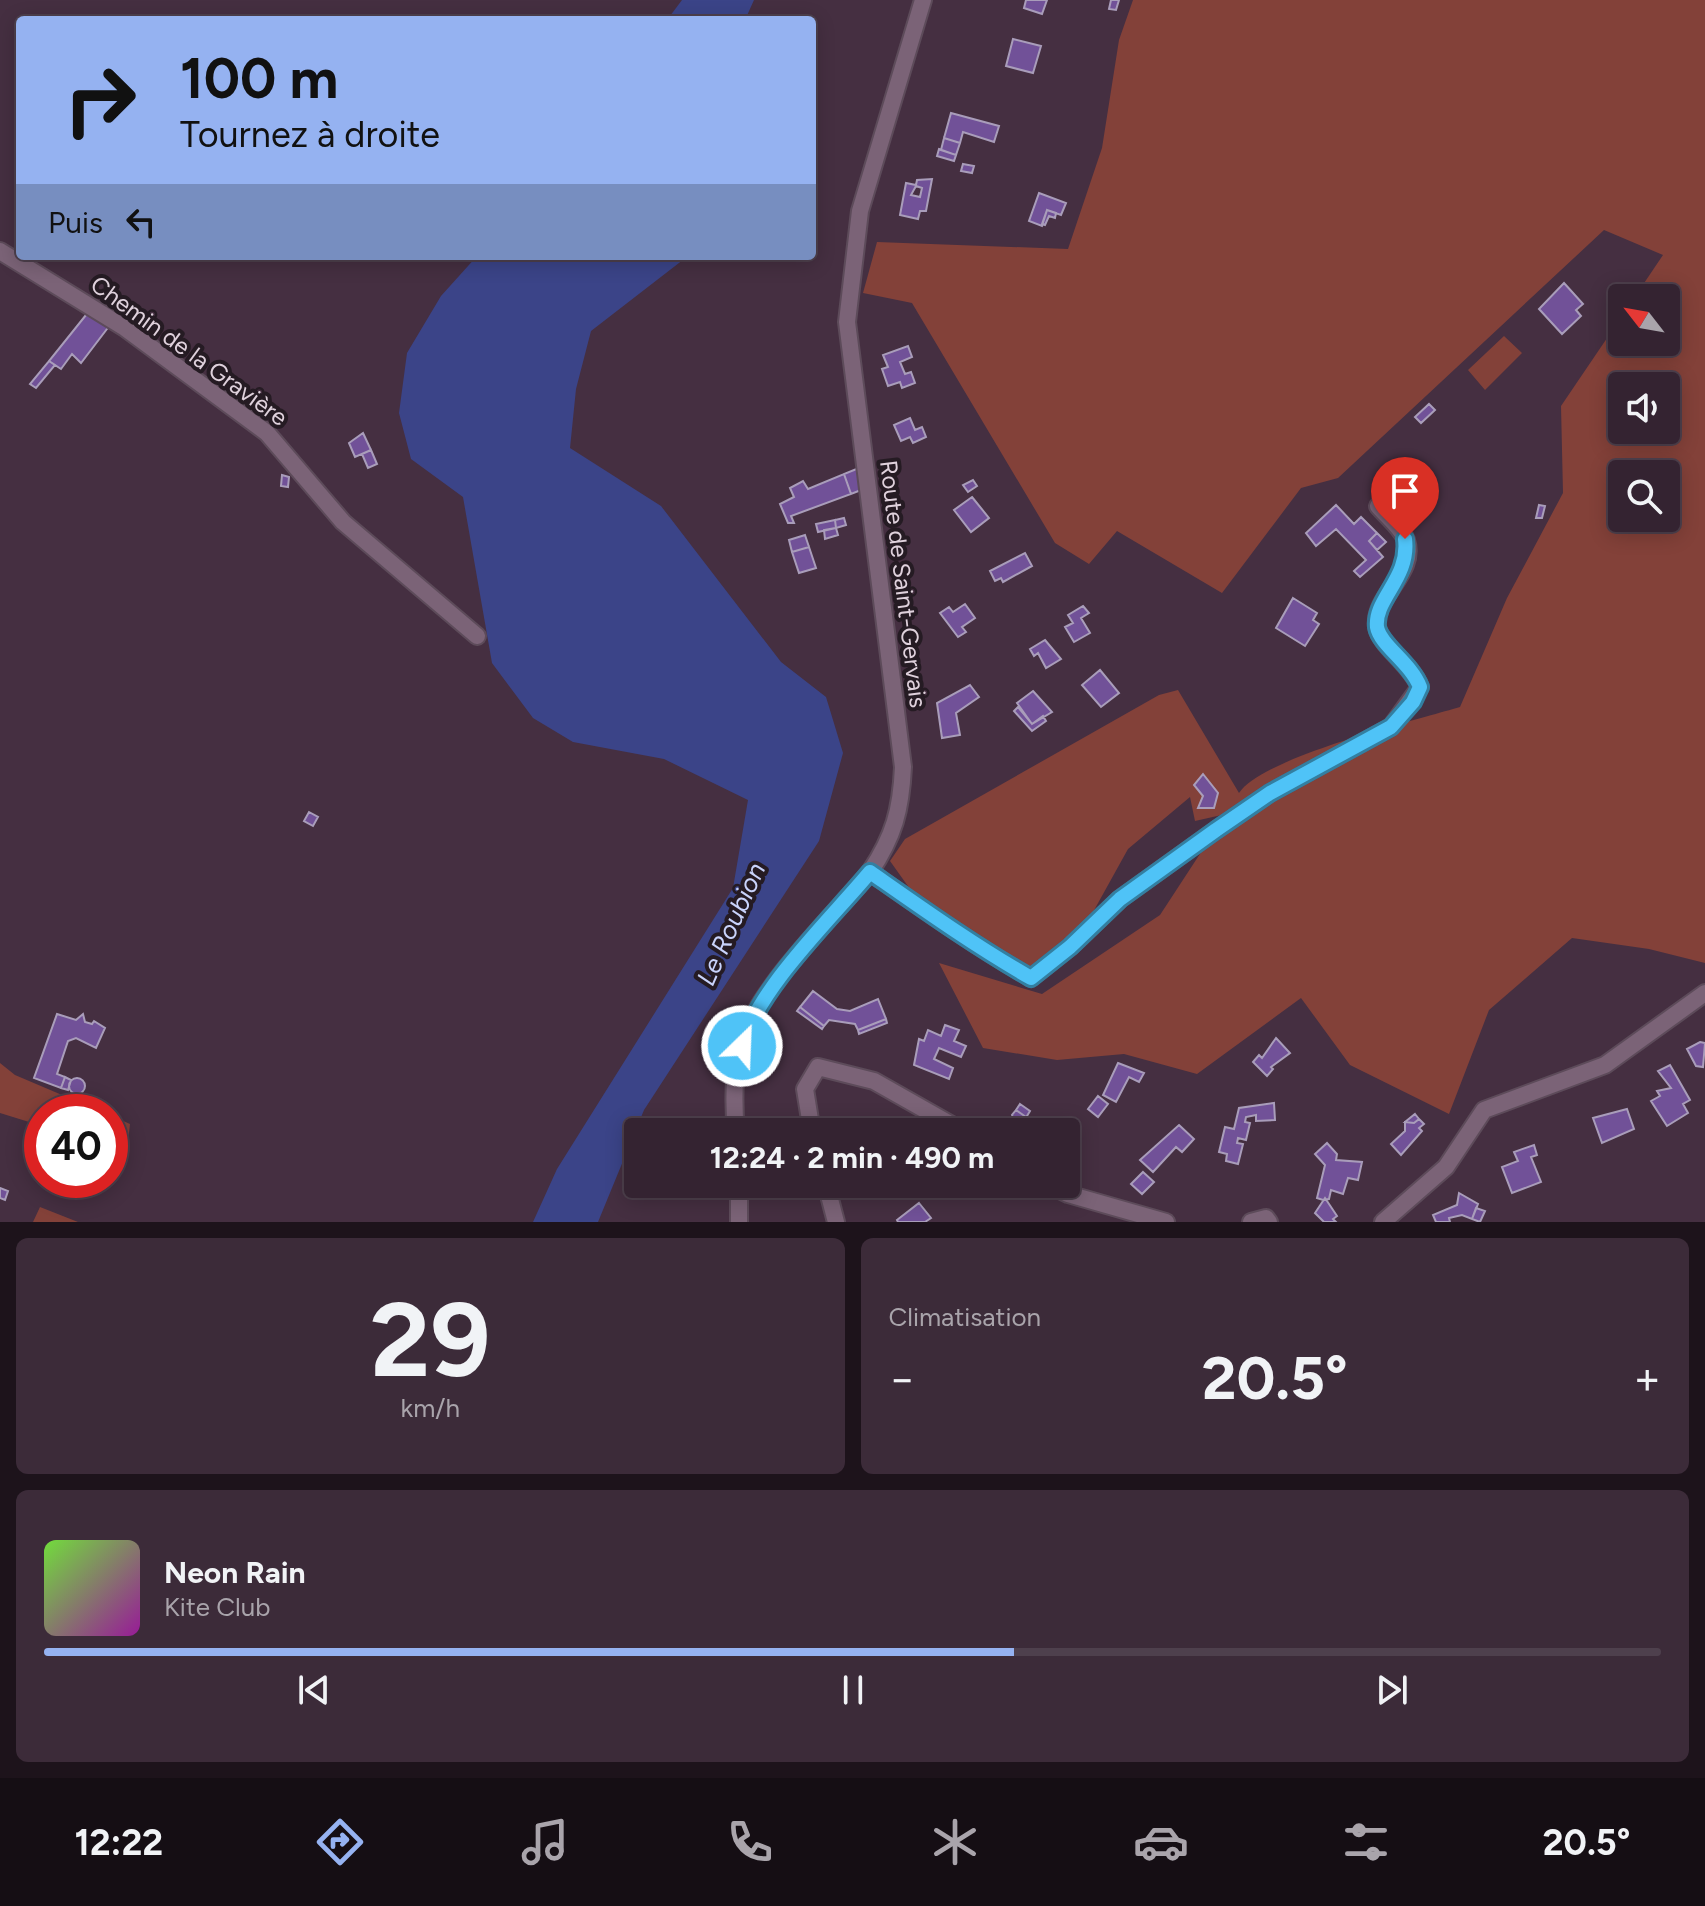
<!DOCTYPE html>
<html lang="fr">
<head>
<meta charset="utf-8">
<style>
	body { margin:0; font-family:Figtree,sans-serif; background:#3c2b39; color:#f1f3f6; height:100vh; display:flex; flex-direction:column; font-size:30px; white-space:nowrap }
	* { box-sizing:border-box; margin:0 }
	p { font-size:26px; color:#a9a4ab }
	.icon { flex:none; width:44px; height:44px; fill:none; stroke:currentColor; stroke-width:2; stroke-linecap:round; stroke-linejoin:round }
	.map { position:relative; height:1222px; overflow:hidden }
	.sheet { display:flex; flex-direction:column; gap:16px; padding:16px; background:#1d131b; flex:1 }
	.sheet>* { flex:none }
	.top-card { position:absolute; left:16px; top:16px; width:800px; height:244px; border-radius:8px; box-shadow:0 4px 20px #0003,0 0 0 2px #4e404d; background:#95b2f1; color:#111; overflow:hidden }
	.needle { width:52px; rotate:301deg }
	.buttons { position:absolute; left:1608px; top:284px; display:grid; gap:16px }
	.buttons a { display:grid; place-items:center; width:72px; height:72px; border-radius:8px; background:#342331; box-shadow:0 4px 20px #0003,0 0 0 2px #4e404d; font-size:40px }
	.speed { position:absolute; left:24px; top:1094px; display:flex; gap:16px; font-size:40px; font-weight:700; text-align:center }
	.speed>* { display:grid; place-content:center; width:104px; height:104px; border-radius:50%; background:#342331; box-shadow:0 4px 20px #0003,0 0 0 2px #4e404d; line-height:1 }
	.speed .limit { border:12px solid #d22; background:#fff; color:#111 }
	.pin { position:absolute; display:grid; place-items:center; width:68px; height:68px; color:#fff; margin:-82px -34px; border-radius:50% 50% 50% 0; rotate:-45deg; box-shadow:0 0 8px #0007 }
	.pin .icon { rotate:45deg }
	.me { position:absolute; width:88px; margin:-44px; rotate:24deg; stroke-linejoin:round; filter:drop-shadow(0 0 6px #0008) }
	.turn { display:flex; align-items:center; gap:28px; height:168px; padding:0 32px; font-size:36px }
	.turn .icon { width:104px; height:104px; stroke-width:2.5 }
	.turn b { display:block; font-size:56px; line-height:68px }
	.then { display:flex; align-items:center; height:76px; padding:0 32px; background:#0003; gap:16px; font-size:30px }
	.big { font-size:60px; font-weight:700; line-height:1.1 }
	.sheet .card { flex:1; display:flex; flex-direction:column; justify-content:center; gap:12px; min-width:0; padding:0 28px; border-radius:12px; background:#3c2b39 }
	.sheet .dial { align-items:center; gap:0 }
	.dial b { font-size:104px; line-height:1 }
	.song { display:flex; align-items:center; gap:24px }
	.cover { width:96px; height:96px; border-radius:12px; background:linear-gradient(135deg,hsl(100 70% 55%),hsl(300 70% 35%)) }
	.played { height:8px; border-radius:4px; background:linear-gradient(90deg,#95b2f1 60%,#4e404d 60%) }
	.keys { display:flex; justify-content:space-around; direction:ltr }
	.heat { display:flex; justify-content:space-between; align-items:center; font-size:44px; direction:ltr }
	.sheet .tiles { flex:1; display:grid; gap:16px; grid-template-columns:1fr 1fr }
	.card:last-child { grid-column:span 2 }
	.trip { position:absolute; left:624px; top:1118px; width:456px; height:80px; border-radius:8px; background:#342331; box-shadow:0 4px 20px #0003,0 0 0 2px #4e404d; font-weight:700; line-height:80px; text-align:center }
	.dock { display:flex; height:128px; justify-content:space-around; align-items:center; background:#150e14; color:#a9a4ab }
	.dock .icon { width:56px; height:56px }
	.dock .active { color:#95b2f1 }
	.dock b { font-size:36px; color:#f1f3f6 }
	.map>svg:first-child { display:block }
	.green { fill:#834139; fill-rule:evenodd }
	.water { fill:#3b4488 }
	.building { fill:#715198; stroke:#a99dba; stroke-width:2; fill-rule:evenodd }
	.lines { fill:none; stroke-linecap:round; stroke-linejoin:round }
	.minor-casing { stroke:#5d4b5a; stroke-width:20 }
	.minor { stroke:#7b6377; stroke-width:16 }
	.route-casing { stroke:#337fa1; stroke-width:20 }
	.route { stroke:#4fc3f7; stroke-width:14 }
	.labels { text-anchor:middle; stroke-width:8; stroke-linejoin:round; paint-order:stroke }
	.street-label { font-size:24px; fill:#dfd1dc; stroke:#251b23 }
	.water-label { font-size:26px; font-style:italic; fill:#c9d3fb; stroke:#251b23 }
</style>
</head>
<body>
<div class="map">
<svg width="1705" height="1222" viewBox="0 0 1705 1222">
	<rect width="100%" height="100%" fill="#452f41"/>
	<path class="green" d="M1133 0H1705V963L1649 949 1572 938 1489 1010 1449 1114 1350 1065 1301 998 1197 1074 1124 1054 1057 1060 983 1048 939 963 1042 994 1160 915 1226 814 1195 821 1190 797 1128 849 1077 941 1034 970 1008 963 920 903 890 861 905 839 1159 695 1178 690 1239 793C1263 757 1413 721 1460 707L1507 598 1563 493 1561 406 1622 316V342H1666V298H1634L1663 255 1604 230 1338 478 1301 488 1222 593 1117 531 1089 564 1055 543 912 303 863 293 877 242 1068 249 1102 148 1119 40ZM1622 386H1666V430H1622ZM1622 474H1666V518H1622Z
		M1504 336 1522 353 1485 390 1468 370Z
		M0 1063 15 1075 102 1112H42V1126L0 1113Z
		M110 1115 130 1124 128 1142 116 1149 110 1147Z
		M40 1207 78 1222H33Z"/>
	<path class="water" d="M682 0H754L745 20H667Z
		M477 256H688L591 331 576 389 570 448 661 506 781 662 826 697 843 753 819 841 644 1110 598 1222H533L557 1169 733 888 748 800 664 759 573 742 533 718 492 663 463 497 411 459 399 413 407 353 441 296Z"/>
	<path class="building" d="M1026 0H1047L1042 14 1024 8Z
		M1111 0H1119L1116 10 1109 9Z
		M1013 39 1041 46 1033 73 1006 66Z
		M951 113 999 126 994 142 963 132 960 143 944 138Z
		M944 138 960 143 956 155 941 150Z
		M939 149 956 155 954 161 937 156Z
		M963 164 974 166 972 173 961 171Z
		M932 179 926 211H920L918 219 900 215 906 183 916 185 917 180ZM916 186 922 188 920 197 911 195Z
		M1039 193 1066 203 1061 215 1047 210 1042 226 1029 221Z
		M1047 210 1056 213 1055 218 1049 216 1045 225 1042 224Z
		M1564 283 1583 304 1576 310 1581 316 1562 334 1539 309Z
		M90 310 110 325 81 363 72 354 61 369 49 361Z
		M908 346 912 357 900 362 905 374 911 372 915 383 902 388 900 382 888 386 882 369 888 367 883 355Z
		M49 361 55 365 36 388 30 384Z
		M1429 404 1435 410 1421 423 1415 417Z
		M910 418 915 430 922 427 926 437 913 443 910 437 901 441 894 425Z
		M363 433 371 450 355 457 349 443Z
		M371 450 377 464 368 468 362 454Z
		M859 468 861 490 851 494 844 474Z
		M844 474 851 494 791 516 794 523H788L780 504 794 497 790 488 803 481 808 489Z
		M282 475 289 477 288 487 281 486Z
		M973 480 977 486 968 492 963 485Z
		M972 497 989 518 971 532 954 510Z
		M1336 505 1354 524 1361 517 1377 533 1369 541 1383 557 1360 577 1354 571 1366 560 1336 529 1316 546 1306 533Z
		M1539 505 1545 506 1542 518H1536Z
		M844 518 846 525 836 528 835 520Z
		M835 520 836 528 818 532 816 524Z
		M836 528 838 535 825 539 824 530Z
		M1377 533 1386 542 1377 550 1369 541Z
		M805 535 809 547 792 552 789 540Z
		M809 547 816 568 799 573 792 552Z
		M1025 553 1032 566 1003 582 1001 578 995 581 990 571Z
		M1293 598 1317 613 1313 620 1319 624 1305 646 1276 628Z
		M965 604 975 618 962 627 966 632 958 637 940 613 949 607 953 612Z
		M1083 606 1089 613 1081 618 1090 633 1074 642 1065 627 1073 623 1068 615Z
		M1045 640 1061 659 1046 668 1038 653 1034 656 1030 649Z
		M1100 670 1119 693 1101 707 1082 685Z
		M970 685 979 697 956 713 960 735 942 738 937 703Z
		M1033 691 1052 712 1032 724 1017 703Z
		M1018 707 1032 724 1043 716 1046 721 1032 731 1014 711Z
		M1203 774 1218 793 1214 808H1198L1203 796 1194 785Z
		M309 812 318 817 313 826 304 821Z
		M813 991 837 1009 850 1011 878 999 886 1019 858 1030 855 1024 829 1020 824 1026 800 1007Z
		M800 1007 824 1026 822 1029 797 1011Z
		M57 1014 76 1020 83 1014 85 1022 92 1024 94 1021 105 1028 96 1048 76 1038 68 1041 57 1074 65 1077 61 1088 34 1078Z
		M886 1019 887 1023 859 1034 858 1030Z
		M945 1025 959 1030 954 1041 966 1046 961 1057 939 1048 934 1059 953 1068 949 1079 914 1065 919 1039 924 1041 928 1030 941 1036Z
		M1276 1038 1290 1053 1271 1067 1273 1069 1267 1076 1253 1062 1259 1055 1262 1058Z
		M1700 1042 1705 1043 1703 1067 1696 1066 1687 1049Z
		M1118 1063 1144 1073 1139 1082 1129 1077 1116 1102 1103 1095Z
		M1670 1065 1690 1100 1683 1104 1688 1113 1667 1126 1651 1101 1660 1096 1657 1091 1671 1088 1658 1071Z
		M65 1077 71 1080 68 1090 61 1088Z
		M69 1086a8 8 0 1 1 16 0a8 8 0 1 1-16 0Z
		M1098 1096 1108 1104 1098 1117 1088 1109Z
		M1274 1103 1275 1120 1256 1121V1115L1246 1117 1245 1122 1250 1123 1246 1140 1238 1138 1237 1143 1243 1144 1238 1164 1226 1161 1227 1154 1219 1152 1225 1127 1234 1129 1239 1108Z
		M1020 1104 1030 1111 1027 1116 1037 1122 1034 1132H1019L1026 1117 1016 1110Z
		M1627 1109 1634 1129 1602 1143 1593 1118Z
		M1016 1110 1026 1117 1018 1129 1012 1115Z
		M1415 1114 1419 1119 1414 1123 1405 1122Z
		M1419 1119 1424 1124 1419 1128 1422 1131 1401 1155 1391 1144 1405 1131V1122L1414 1123Z
		M895 1125 903 1132H863L862 1128Z
		M1179 1125 1194 1139 1182 1152 1176 1147 1153 1172 1140 1160Z
		M1327 1143 1337 1154 1336 1160 1362 1162 1358 1180 1348 1178 1343 1194 1331 1190 1329 1199 1323 1200 1317 1198 1325 1165 1315 1154Z
		M1534 1145 1537 1155 1531 1157 1541 1182 1512 1193 1502 1167 1518 1161 1514 1152Z
		M1143 1172 1154 1182 1142 1194 1131 1184Z
		M0 1188 8 1191 5 1200 0 1198Z
		M1459 1193 1478 1204 1472 1219 1462 1215 1449 1218 1450 1222H1436L1433 1215 1457 1205Z
		M1325 1198 1337 1216 1333 1219 1336 1222H1324L1315 1213Z
		M919 1203 931 1218 925 1222H898L897 1220Z
		M1476 1208 1485 1211 1480 1222 1472 1219Z"/>
	<g class="lines">
		<defs>
			<path id="minor" d="M0 251 125 328 267 433 343 522 477 636
				M870 872C923 909 975 946 1031 978L1070 947 1120 899 1216 830 1270 793 1391 727 1420 687C1411 664 1381 647 1377 627 1373 595 1417 574 1406 540 1401 527 1386 516 1378 506
				M736 1132C733 1099 733 1059 747 1028 771 976 832 917 870 872 894 836 901 810 903 767L847 322 860 211 923 0
				M812 1132 805 1089 818 1067 874 1081 964 1132
				M739 1184V1222
				M826 1184 836 1222
				M1048 1184 1068 1194 1166 1222
				M1251 1222 1266 1218 1269 1222
				M1383 1222 1446 1167 1484 1110 1605 1065 1705 993"/>
		</defs>
		<use href="#minor" class="minor-casing"/>
		<use href="#minor" class="minor"/>
	</g>
	<g class="lines">
		<defs>
			<path id="route" d="M742 1046C758 988 830 920 870 872 923 909 975 946 1031 978L1070 947 1120 899 1216 830 1270 793 1391 727 1413 702 1420 687C1411 663 1380 645 1377 627 1374 599 1410 578 1405 539"/>
		</defs>
		<use href="#route" class="route-casing"/>
		<use href="#route" class="route"/>
	</g>
	<g class="labels">
		<g class="street-label">
			<text transform="translate(189 351) rotate(36)" y="8">Chemin de la Gravière</text>
			<text transform="translate(903 584) rotate(83)" y="8">Route de Saint-Gervais</text>
		</g>
		<g class="water-label">
			<text transform="translate(731 924) rotate(-66)" y="9">Le Roubion</text>
		</g>
	</g>
</svg>
<div class="buttons">
<a><svg class="needle" viewBox="-14 -14 28 28"><path d="M0-13l5 13h-10z" fill="#e53935"/><path d="M0 13l5-13h-10z" fill="#a9a4ab"/></svg></a>
<a><svg class="icon" aria-label="sound" viewBox="0 0 24 24"><path d="M4 9h4l5-4v14l-5-4H4zM17 9q2 3 0 6"/></svg></a>
<a><svg class="icon" aria-label="search" viewBox="0 0 24 24"><circle cx="10" cy="10" r="6"/><path d="M15 15l6 6"/></svg></a>
</div>
<div class="speed"><div class="limit">40</div></div>
<div class="pin" style="left:1405px;top:539px;background:#d93025"><svg class="icon" aria-label="arrive" viewBox="0 0 24 24"><path d="M6 21V4h12l-3 4 3 4H6"/></svg></div>
<svg class="me" style="left:742px;top:1046px" viewBox="-20 -20 40 40"><circle r="17" fill="#4fc3f7" stroke="#fff" stroke-width="3"/><path d="M0-11L8 9 0 5-8 9z" fill="#fff"/></svg>
<div class="trip">12:24 · 2 min · 490 m</div>
<div class="top-card">
<div class="turn"><svg class="icon" aria-label="right" viewBox="0 0 24 24"><path d="M7 20v-9h11M14 6l5 5-5 5"/></svg><div><b>100 m</b>Tournez à droite</div></div>
<div class="then">Puis<svg class="icon" aria-label="left" viewBox="0 0 24 24"><path d="M17 20v-9H6M10 6l-5 5 5 5"/></svg></div>
</div>
</div>
<section class="sheet">
<div class="tiles">
<div class="card dial"><b>29</b><p>km/h</p></div>
<div class="card"><p>Climatisation</p>
<div class="heat"><a>−</a><b class="big">20.5°</b><a>+</a></div>
</div>
<div class="card">
<div class="song"><i class="cover"></i><div><b>Neon Rain</b><p>Kite Club</p></div></div>
<div class="played"></div>
<div class="keys"><svg class="icon" aria-label="previous" viewBox="0 0 24 24"><path d="M18 5L8 12l10 7zM5 5v14"/></svg><svg class="icon" aria-label="pause" viewBox="0 0 24 24"><path d="M8 5v14M16 5v14"/></svg><svg class="icon" aria-label="next" viewBox="0 0 24 24"><path d="M6 5l10 7-10 7zM19 5v14"/></svg></div>
</div>
</div>
</section>
<nav class="dock">
<b>12:22</b>
<svg class="icon active" aria-label="directions" viewBox="0 0 24 24"><path d="M12 3l9 9-9 9-9-9zM9 14v-3h6M13 9l2 2-2 2"/></svg>
<svg class="icon" aria-label="music" viewBox="0 0 24 24"><path d="M9 18V5l10-2v13"/><circle cx="6" cy="18" r="3"/><circle cx="16" cy="16" r="3"/></svg>
<svg class="icon" aria-label="phone" viewBox="0 0 24 24"><path d="M5 4h4l2 5-3 2q2 4 5 5l2-3 5 2v4C11 20 4 13 5 4z"/></svg>
<svg class="icon" aria-label="climate" viewBox="0 0 24 24"><path d="M12 3v18M4 7l16 10M4 17L20 7"/></svg>
<svg class="icon" aria-label="car" viewBox="0 0 24 24"><path d="M5 17H2v-5l4-1 3-4h7l3 4 3 1v5h-3M9 17h6M6 11h13"/><circle cx="7" cy="17" r="2"/><circle cx="17" cy="17" r="2"/></svg>
<svg class="icon" aria-label="filters" viewBox="0 0 24 24"><path d="M4 7h16M4 17h16"/><circle cx="9" cy="7" r="2"/><circle cx="15" cy="17" r="2"/></svg>
<b>20.5°</b>
</nav>
</body>
</html>
